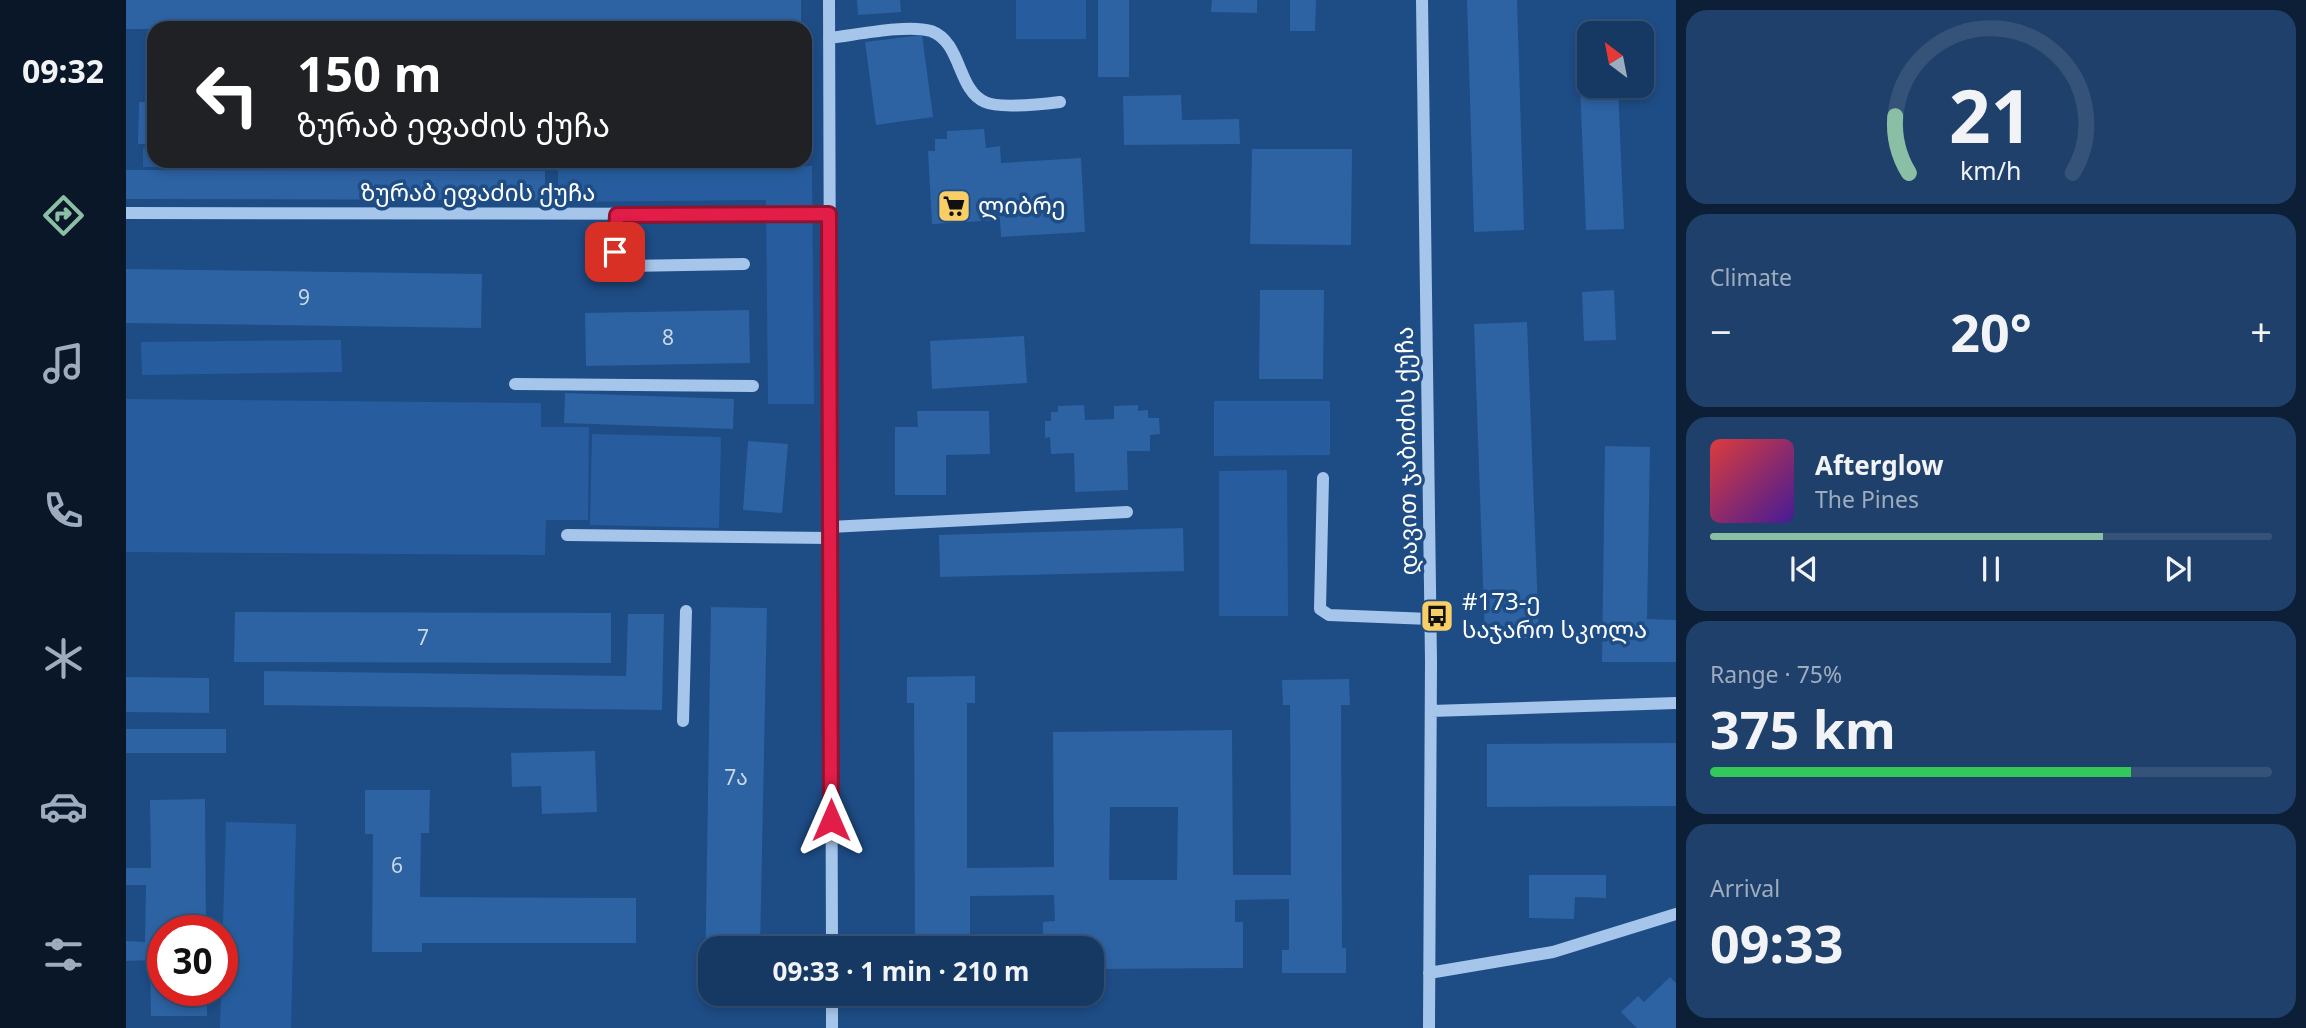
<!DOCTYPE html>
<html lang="en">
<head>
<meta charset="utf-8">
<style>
	body { margin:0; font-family:"Noto Sans","Noto Sans Georgian",sans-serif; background:#1f406a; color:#f1f3f6; height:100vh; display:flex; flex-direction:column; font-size:26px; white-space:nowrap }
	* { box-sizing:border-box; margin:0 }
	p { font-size:23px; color:#9eacbf }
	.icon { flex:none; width:38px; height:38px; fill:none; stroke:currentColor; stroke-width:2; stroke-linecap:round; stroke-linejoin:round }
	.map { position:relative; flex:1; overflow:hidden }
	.details { display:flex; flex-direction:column; gap:10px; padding:10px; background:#0c1f37; width:630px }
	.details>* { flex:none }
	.guide { position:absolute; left:21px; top:21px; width:665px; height:147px; border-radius:21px; box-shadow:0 4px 10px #0003,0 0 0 2px #355378; background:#202124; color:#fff; overflow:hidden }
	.needle { width:46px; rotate:328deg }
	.controls { position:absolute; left:1451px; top:21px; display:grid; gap:14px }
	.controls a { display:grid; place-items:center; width:77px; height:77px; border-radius:14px; background:#163964; box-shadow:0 4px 10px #0003,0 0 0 2px #355378; font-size:35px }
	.speed { position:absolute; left:21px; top:915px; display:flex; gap:14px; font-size:35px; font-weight:700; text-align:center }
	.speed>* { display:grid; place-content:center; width:91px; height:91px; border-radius:50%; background:#163964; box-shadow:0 4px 10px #0003,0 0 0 2px #355378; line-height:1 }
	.speed .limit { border:10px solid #d22; background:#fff; color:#111 }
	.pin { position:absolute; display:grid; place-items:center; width:60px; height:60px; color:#fff; margin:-30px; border-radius:14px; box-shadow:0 4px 10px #0006 }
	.me { position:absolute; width:77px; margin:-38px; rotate:0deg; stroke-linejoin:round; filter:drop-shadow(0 0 5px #0008) }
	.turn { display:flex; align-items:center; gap:24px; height:147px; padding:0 35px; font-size:32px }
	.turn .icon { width:91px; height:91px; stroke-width:2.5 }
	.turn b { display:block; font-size:49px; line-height:60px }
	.big { font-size:52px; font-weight:700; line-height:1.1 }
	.details .tile { flex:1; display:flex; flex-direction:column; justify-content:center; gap:10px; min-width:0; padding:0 24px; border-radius:21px; background:#1f406a }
	.details .dial { align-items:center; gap:0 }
	.dial svg { height:182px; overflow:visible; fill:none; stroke:#355378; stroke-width:7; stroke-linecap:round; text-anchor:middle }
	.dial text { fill:#f1f3f6; stroke:none }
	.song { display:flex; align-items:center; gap:21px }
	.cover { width:84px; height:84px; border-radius:10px; background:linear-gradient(135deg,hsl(0 70% 55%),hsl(260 70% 35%)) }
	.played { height:7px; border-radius:4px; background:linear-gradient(90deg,#8abfa5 70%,#355378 70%) }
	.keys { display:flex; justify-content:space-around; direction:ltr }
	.heat { display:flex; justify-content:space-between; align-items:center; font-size:38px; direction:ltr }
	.charge { height:10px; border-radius:5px; background:linear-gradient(90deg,#34c759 75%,#355378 0) }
	.trip { position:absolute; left:572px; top:936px; width:406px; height:70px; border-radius:21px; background:#163964; box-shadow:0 4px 10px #0003,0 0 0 2px #355378; font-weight:700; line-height:70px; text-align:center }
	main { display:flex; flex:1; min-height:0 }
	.tab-bar { display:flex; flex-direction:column; width:126px; justify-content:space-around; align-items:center; background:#091728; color:#9eacbf }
	.tab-bar .icon { width:49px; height:49px }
	.tab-bar .on { color:#8abfa5 }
	.tab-bar b { font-size:32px; color:#f1f3f6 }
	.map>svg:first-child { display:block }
	.green { fill:#275d9e }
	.building { fill:#2d62a3; fill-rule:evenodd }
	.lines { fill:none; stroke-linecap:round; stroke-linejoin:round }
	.minor { stroke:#a6c5ea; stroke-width:12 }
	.route-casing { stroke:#92132f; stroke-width:18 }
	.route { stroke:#e11d48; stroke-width:12 }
	.labels { text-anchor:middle; stroke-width:7; stroke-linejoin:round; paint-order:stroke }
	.number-label { font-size:21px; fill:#cad8e8 }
	.street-label { font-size:24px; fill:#fff; stroke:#1e4c85 }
	.poi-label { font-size:24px; fill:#fff; stroke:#1e4c85; text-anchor:start }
</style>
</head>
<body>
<main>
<nav class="tab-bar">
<b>09:32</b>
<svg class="icon on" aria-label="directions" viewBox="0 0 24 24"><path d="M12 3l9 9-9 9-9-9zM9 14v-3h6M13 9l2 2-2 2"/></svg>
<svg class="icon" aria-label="music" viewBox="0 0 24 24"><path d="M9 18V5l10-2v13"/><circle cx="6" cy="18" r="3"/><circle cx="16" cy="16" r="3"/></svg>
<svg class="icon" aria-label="phone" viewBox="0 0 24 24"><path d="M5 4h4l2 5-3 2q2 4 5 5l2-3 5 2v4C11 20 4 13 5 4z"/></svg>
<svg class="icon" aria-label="climate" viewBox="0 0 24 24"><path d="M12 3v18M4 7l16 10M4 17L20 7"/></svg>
<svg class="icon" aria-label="car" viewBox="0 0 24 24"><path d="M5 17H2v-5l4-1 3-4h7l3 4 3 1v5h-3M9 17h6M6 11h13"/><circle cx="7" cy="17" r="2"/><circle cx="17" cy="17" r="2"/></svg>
<svg class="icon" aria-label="filters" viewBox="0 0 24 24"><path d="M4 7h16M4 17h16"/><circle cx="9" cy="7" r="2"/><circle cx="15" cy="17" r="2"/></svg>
</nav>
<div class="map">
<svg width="1550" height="1028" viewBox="0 0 1550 1028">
	<rect width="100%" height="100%" fill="#1e4c85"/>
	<path class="green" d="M890 0H960V39H890Z
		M17 148H28V161H405V166L17 167Z
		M686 166 688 404H642L640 200 432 202V169Z
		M215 340 216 372 16 375 15 342Z
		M0 399 415 403V427H463L462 520H420L419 555 0 552Z
		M1088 401H1204V455L1088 456Z
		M466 434 595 437 593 528 464 525Z
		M1161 470 1162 616H1093V471Z
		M100 822 170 824 165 1028H94Z"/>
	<path class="building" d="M0 0H675V28L0 29Z
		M731 0H774L775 12 732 15Z
		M972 0H1003V77H972Z
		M1086 0H1131V13L1085 12Z
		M1164 0H1190L1189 31H1164Z
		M1341 0H1391L1398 230 1348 232Z
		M796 35 807 117 750 125 739 42Z
		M1463 60V86H1492L1498 229 1460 230 1453 61Z
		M1055 95 1056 120 1113 119 1114 144 998 145 997 96Z
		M13 102H28V144H12Z
		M858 129 860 148 874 146 875 163 955 158 959 232 875 237 874 220 806 224 802 151H809V139H821V131Z
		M1126 149H1226L1225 245 1124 244Z
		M0 170 419 171V200L0 199Z
		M0 269 356 274 355 328 0 323Z
		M1134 290H1198L1197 379H1133Z
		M1488 290 1490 340 1458 341 1456 292Z
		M623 310 624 363 460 366 459 313Z
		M1401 322 1413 638 1359 640 1348 324Z
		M898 336 901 383 806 389 804 341Z
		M439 393 608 399 607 429 438 423Z
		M958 405 959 420 988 419V406L1012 405V411L1022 410V418H1033L1034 434 1024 435V451H1001L1002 490 949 492 948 453 925 454 924 437 919 438V421H925V412H932V406Z
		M791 411H863L864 454 820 455V495H769V427H792Z
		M622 441 662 444 656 513 617 510Z
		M1479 446 1524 447 1521 619 1550 620V662H1476Z
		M1057 528 1058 571 814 577 813 535Z
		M585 607 641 608 634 948H584V979H579Z
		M109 612 485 613V663L108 662Z
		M502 614H538L536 710 138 705V671L500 676Z
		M849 676V703H841V868L928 867 927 732 1106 730 1107 875H1165L1164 705H1157L1156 680 1223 679 1224 705H1215L1216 948H1220V973H1156V950H1163V899L1109 900V922H1117V968L966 969V948H917V922L929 921 928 895 844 896V936H850V948H780V939H789L788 703H781V677ZM984 807H1052L1051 880H983Z
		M0 677 83 678V713L0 712Z
		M0 729H100V753H0Z
		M1550 743V806L1361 807V744Z
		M469 751 471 812 416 814 415 786 386 787 385 753Z
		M239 790H304L303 833H295L294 897 510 898V943H296V952H246L247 834H239Z
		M79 799 80 931H37V990H81V1016H25L24 960 0 961V941L19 942 20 885H0V868H25L24 800Z
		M1403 875H1480V898L1449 897 1448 919 1403 918Z
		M1544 977 1550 983V1028H1511L1495 1012 1512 996 1518 1002Z"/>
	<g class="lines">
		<path class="minor" d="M703 0 706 948
			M1296 0 1305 661 1303 1028
			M703 38C730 35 781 24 805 31 836 42 831 90 859 102 873 109 917 104 934 102
			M0 213 703 214
			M491 215C490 232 482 260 500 266L618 264
			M389 384 627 386
			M1197 478 1194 609 1203 615 1304 619
			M704 527 1001 512
			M441 535 704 538
			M1305 711 1550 703
			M557 721 560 611
			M1303 973 1427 952 1550 914
			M706 994V1028"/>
	</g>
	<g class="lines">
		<defs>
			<path id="route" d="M489 252 491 215 703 214 705 820"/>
		</defs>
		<use href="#route" class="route-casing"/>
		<use href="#route" class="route"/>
	</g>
	<defs>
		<symbol id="supermarket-square" viewBox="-11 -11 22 22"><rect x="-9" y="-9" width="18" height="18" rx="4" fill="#f9ce65" stroke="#1e4c85"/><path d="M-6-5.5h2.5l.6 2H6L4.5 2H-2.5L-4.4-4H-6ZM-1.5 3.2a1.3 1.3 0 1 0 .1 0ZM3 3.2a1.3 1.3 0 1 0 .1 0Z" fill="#111"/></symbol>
		<symbol id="bus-square" viewBox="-11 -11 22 22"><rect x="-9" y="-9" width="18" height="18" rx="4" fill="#f9ce65" stroke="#1e4c85"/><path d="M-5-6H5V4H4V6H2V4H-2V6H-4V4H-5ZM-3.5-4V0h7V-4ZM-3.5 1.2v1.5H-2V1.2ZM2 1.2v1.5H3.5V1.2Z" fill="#111"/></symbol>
	</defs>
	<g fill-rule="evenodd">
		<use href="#supermarket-square" x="809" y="187" width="38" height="38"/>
		<use href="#bus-square" x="1292" y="597" width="38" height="38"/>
	</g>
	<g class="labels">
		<g class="number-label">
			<text x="178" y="305">9</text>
			<text x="542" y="345">8</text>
			<text x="297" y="645">7</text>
			<text x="610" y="785">7ა</text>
			<text x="271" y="873">6</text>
		</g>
		<g class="street-label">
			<text x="352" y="201">ზურაბ ეფაძის ქუჩა</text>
			<text transform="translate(1281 451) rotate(-91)" y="8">დავით ჯაბიძის ქუჩა</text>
		</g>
		<g class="poi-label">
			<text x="852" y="214">ლიბრე</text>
			<text x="1336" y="610">#173-ე<tspan x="1336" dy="28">საჯარო სკოლა</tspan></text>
		</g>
	</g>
</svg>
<div class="controls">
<a><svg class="needle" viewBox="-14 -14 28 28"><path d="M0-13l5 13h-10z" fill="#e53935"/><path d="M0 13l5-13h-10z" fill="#9eacbf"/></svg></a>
</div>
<div class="speed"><div class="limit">30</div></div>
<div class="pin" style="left:489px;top:252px;background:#d93025"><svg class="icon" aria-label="arrive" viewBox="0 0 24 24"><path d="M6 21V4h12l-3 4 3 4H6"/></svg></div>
<svg class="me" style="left:705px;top:820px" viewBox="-20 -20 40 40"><path d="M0-17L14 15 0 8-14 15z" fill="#e11d48" stroke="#fff" stroke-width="4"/></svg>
<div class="trip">09:33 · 1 min · 210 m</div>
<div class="guide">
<div class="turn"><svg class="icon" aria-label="left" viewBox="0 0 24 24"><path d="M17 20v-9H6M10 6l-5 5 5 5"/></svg><div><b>150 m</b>ზურაბ ეფაძის ქუჩა</div></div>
</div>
</div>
<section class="details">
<div class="tile dial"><svg viewBox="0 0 100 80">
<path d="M14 69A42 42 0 1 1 86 69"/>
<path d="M14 69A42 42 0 0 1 8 44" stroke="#8abfa5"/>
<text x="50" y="56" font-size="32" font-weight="700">21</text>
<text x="50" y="72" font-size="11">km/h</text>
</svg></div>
<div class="tile"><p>Climate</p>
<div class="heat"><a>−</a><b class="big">20°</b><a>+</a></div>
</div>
<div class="tile">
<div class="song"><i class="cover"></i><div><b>Afterglow</b><p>The Pines</p></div></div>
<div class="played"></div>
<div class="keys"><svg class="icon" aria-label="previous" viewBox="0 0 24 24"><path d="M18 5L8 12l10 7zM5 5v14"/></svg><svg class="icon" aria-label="pause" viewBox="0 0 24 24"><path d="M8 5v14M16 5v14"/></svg><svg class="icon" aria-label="next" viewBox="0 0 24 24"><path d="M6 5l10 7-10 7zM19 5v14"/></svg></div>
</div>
<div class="tile"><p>Range · 75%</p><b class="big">375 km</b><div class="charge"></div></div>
<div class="tile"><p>Arrival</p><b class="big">09:33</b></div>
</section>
</main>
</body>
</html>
